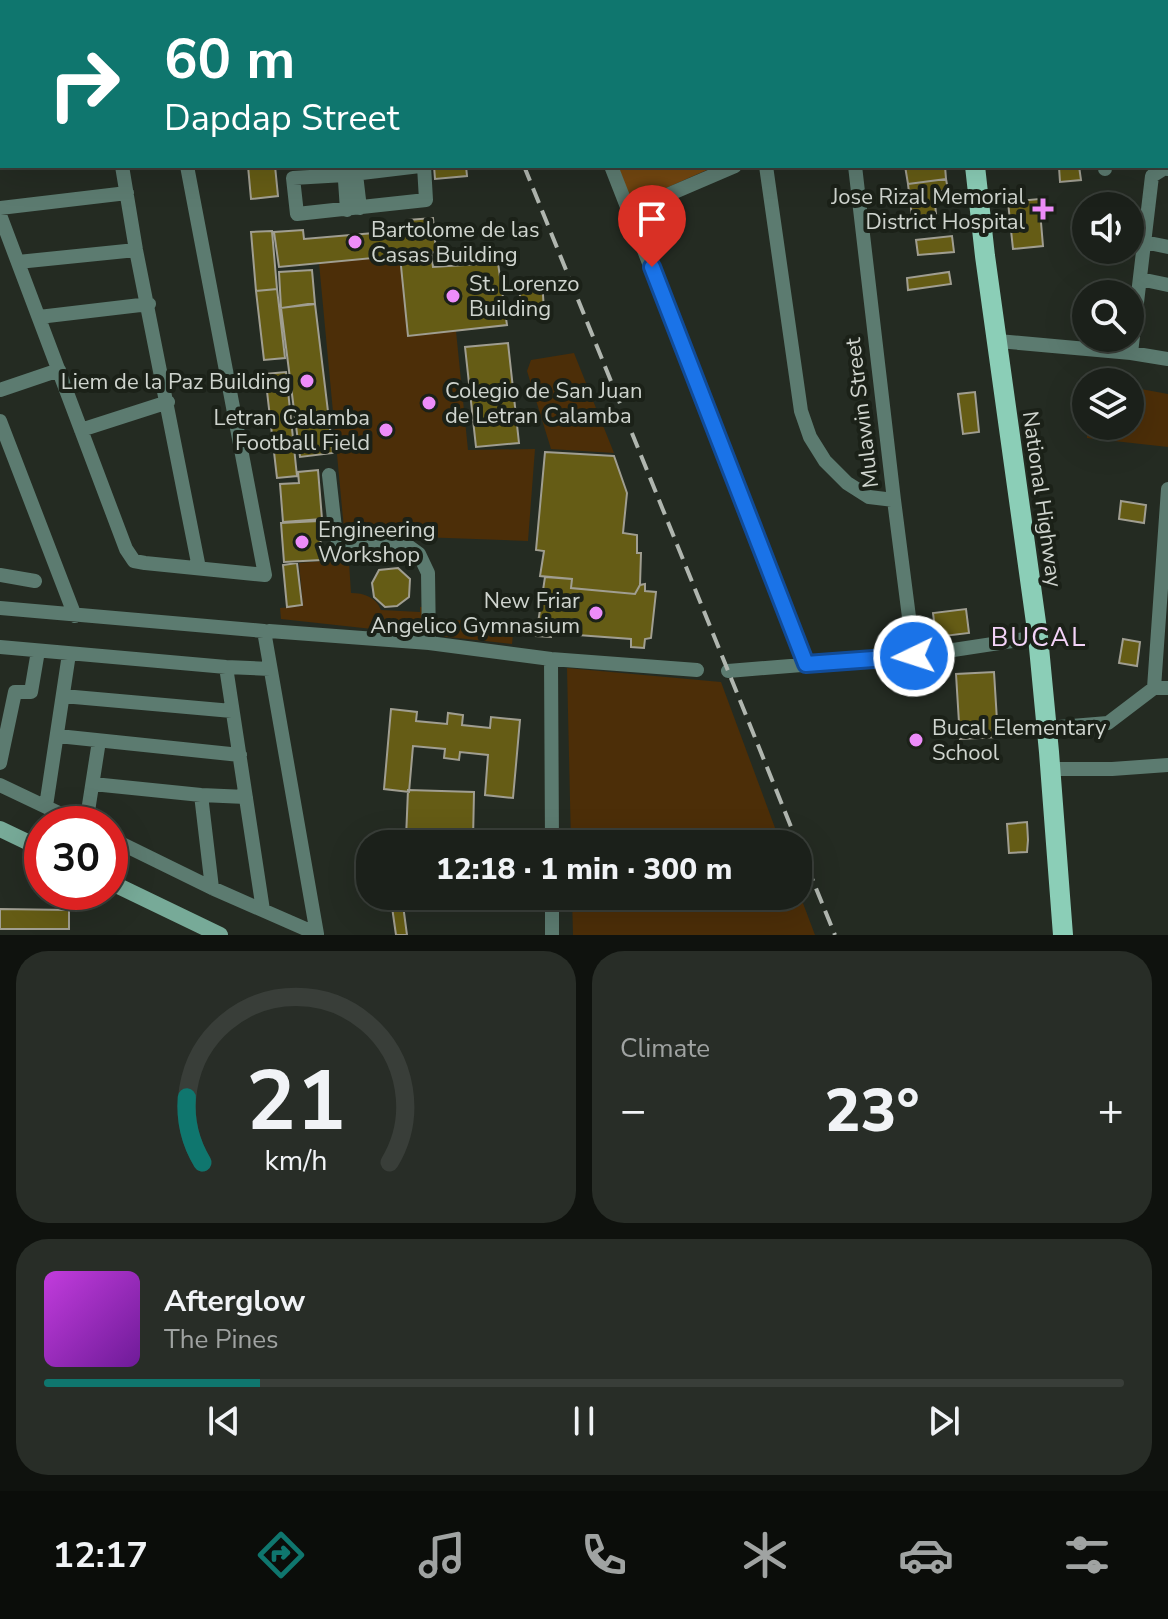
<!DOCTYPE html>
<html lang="en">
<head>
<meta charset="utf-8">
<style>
	body { margin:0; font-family:"Nunito Sans",sans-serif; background:#282d27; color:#f1f3f6; height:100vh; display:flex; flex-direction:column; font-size:30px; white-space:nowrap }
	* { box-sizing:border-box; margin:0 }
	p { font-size:26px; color:#a0a3a2 }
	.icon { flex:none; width:44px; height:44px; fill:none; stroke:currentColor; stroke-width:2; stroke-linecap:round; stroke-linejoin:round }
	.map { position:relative; height:935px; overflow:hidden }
	.panel { display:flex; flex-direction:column; gap:16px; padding:16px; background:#0f120e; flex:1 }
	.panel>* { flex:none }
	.hud { position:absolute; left:0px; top:0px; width:1168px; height:168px; box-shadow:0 8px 32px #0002,0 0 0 2px #393e39; background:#0f766e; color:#fff; overflow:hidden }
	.fabs { position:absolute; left:1072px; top:192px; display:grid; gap:16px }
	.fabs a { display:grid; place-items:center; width:72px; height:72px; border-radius:50%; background:#1b201a; box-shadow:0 8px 32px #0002,0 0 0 2px #393e39; font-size:40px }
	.speed { position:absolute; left:24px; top:806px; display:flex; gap:16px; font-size:40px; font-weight:700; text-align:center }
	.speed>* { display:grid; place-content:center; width:104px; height:104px; border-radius:50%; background:#1b201a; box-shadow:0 8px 32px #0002,0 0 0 2px #393e39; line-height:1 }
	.speed .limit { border:12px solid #d22; background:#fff; color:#111 }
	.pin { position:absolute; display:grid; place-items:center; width:68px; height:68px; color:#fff; margin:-82px -34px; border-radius:50% 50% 50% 0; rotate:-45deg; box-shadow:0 0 8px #0007 }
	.pin .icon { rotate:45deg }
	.me { position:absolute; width:88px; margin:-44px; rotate:266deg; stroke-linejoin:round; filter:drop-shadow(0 0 6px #0008) }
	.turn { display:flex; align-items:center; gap:28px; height:168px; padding:0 32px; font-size:36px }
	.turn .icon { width:104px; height:104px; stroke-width:2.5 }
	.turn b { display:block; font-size:56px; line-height:68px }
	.big { font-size:60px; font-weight:800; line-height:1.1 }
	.panel .widget { flex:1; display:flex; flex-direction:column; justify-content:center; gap:12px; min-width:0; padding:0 28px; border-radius:32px; background:#282d27 }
	.panel .dial { align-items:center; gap:0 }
	.dial svg { height:208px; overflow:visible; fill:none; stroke:#393e39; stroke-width:7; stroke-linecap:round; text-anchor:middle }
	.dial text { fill:#f1f3f6; stroke:none }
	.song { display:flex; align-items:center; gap:24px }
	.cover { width:96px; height:96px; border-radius:12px; background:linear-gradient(135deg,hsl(290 70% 55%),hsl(280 70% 35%)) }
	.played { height:8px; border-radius:4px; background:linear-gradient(90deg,#0f766e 20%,#393e39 20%) }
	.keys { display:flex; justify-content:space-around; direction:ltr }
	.heat { display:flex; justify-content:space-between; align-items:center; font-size:44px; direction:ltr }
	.panel .tiles { flex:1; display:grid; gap:16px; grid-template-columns:1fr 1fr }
	.widget:last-child { grid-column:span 2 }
	.trip { position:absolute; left:356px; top:830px; width:456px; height:80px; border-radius:32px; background:#1b201a; box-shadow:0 8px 32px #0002,0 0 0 2px #393e39; font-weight:800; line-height:80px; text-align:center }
	.tabs { display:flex; height:128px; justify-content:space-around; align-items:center; background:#0b0d0a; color:#a0a3a2 }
	.tabs .icon { width:56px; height:56px }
	.tabs .current { color:#0f766e }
	.tabs b { font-size:36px; color:#f1f3f6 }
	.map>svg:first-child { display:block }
	.green { fill:#4c2e08 }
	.forest { fill:#734710 }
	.building { fill:#655c15; stroke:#a09e91; stroke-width:2 }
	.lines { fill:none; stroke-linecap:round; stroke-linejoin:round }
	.street { stroke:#5c7b70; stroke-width:14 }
	.secondary { stroke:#77aa98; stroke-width:16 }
	.primary { stroke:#8bceb7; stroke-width:20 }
	.rail { stroke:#b0b6af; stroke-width:4; stroke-dasharray:16 8; stroke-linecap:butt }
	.route-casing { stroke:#114b97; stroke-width:20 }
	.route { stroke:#1a73e8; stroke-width:14 }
	.poi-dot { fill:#ed8cf9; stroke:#1b2118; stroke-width:3 }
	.labels { text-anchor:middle; stroke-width:8; stroke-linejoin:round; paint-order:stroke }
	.poi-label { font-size:22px; fill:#cfd4ce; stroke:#1b2118; text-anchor:start }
	.street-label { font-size:22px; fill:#cfd4ce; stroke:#1b2118 }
	.quarter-label { font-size:26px; letter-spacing:2px; fill:#f4d3f8; stroke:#1b2118 }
</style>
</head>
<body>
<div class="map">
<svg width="1168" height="935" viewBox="0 0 1168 935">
	<rect width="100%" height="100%" fill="#242b22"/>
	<path class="green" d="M400 256 408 336 456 331 468 450 535 449 528 541 420 537 401 533 355 535 344 529 319 263Z
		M574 353 614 453 551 449 527 371 531 360Z
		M1130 387 1168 394V447L1087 438V426H1130Z
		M348 547 351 593C364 593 376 597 381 610L420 612V607H427V635L281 619 280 608 303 606 299 563 322 561V549Z
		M431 618 514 625 512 644 430 635Z
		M567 668 721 682 781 844H571Z
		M798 890 815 935H573L572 896H798Z"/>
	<path class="forest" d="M618 166H716L632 203Z"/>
	<path class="building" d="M248 166H275L278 196 251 199Z
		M434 166H466L467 176 435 179Z
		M905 166H945L946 179 908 184Z
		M1060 166H1079L1081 180 1060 182 1059 167Z
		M946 179 948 190 934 192 936 214 912 217 908 184Z
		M1039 199 1043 246 1013 249 1008 202Z
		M433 218 436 252 279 267 274 232 303 230 304 239 409 230 408 220Z
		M272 231 277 289 256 291 251 232Z
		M952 236 954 252 918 255 916 240Z
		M431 253 433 267 498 263 507 325 408 336 400 256Z
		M312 270 315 304 281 308 279 272Z
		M949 272 951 284 908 290 907 278Z
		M542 279 544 311 521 313 519 280Z
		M277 289 285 358 264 360 256 291Z
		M308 304H315L333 453 300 457 281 308Z
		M508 343 519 443 476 447 465 347Z
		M286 372 297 476 277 478 265 374Z
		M975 392 979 432 963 434 958 394Z
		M545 452 614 456 627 493 623 533 637 535V553H641L640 585 635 594 571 588 572 579 540 576 544 551 536 550Z
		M318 470 322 519 283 522 280 484 299 483 298 472Z
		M1121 501 1146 505 1144 523 1119 519Z
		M319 521 322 560 284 562 281 523Z
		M297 563 302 605 287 607 283 565Z
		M398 568 410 579 409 597 397 606 385 607 374 597 372 583 379 570Z
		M545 577 572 579 571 588 635 594 640 585 645 584V591L656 592 651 638 645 639 644 648 631 647V639L551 633V637L536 636Z
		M966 609 969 633 936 637 933 613Z
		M1123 639 1140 642 1137 666 1119 663Z
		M994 672 998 737 960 739 956 674Z
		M391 709 417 712 416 721 447 724 448 713 463 715 462 725 490 728 491 717 520 720 513 798 485 795 488 755 460 752 459 760 444 758 445 749 413 746 409 792 384 789Z
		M408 790 474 792 473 840 406 838Z
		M1027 822 1028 840 1027 852 1009 853 1007 824Z
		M403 905 407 935H396L392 907Z
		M0 909 69 910V929H0Z"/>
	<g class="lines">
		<path class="street" d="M180 0V2
			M542 0 543 2
			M745 0V2
			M836 0V2
			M583 2 603 0
			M1111 2V0
			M0 65 2 64
			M0 150H2
			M122 166 136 250 199 568
			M344 166 347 210
			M355 166 360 208
			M420 166 345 175 293 178 297 214 426 200 424 166
			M611 166 806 664
			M766 166 801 411 810 437 825 461 847 483 869 497 894 500
			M855 166 894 500 914 656
			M1105 169V166
			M0 208 127 193
			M630 211 735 166
			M0 215 126 549 134 561 145 563 265 575 187 166
			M1144 242 1168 247
			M18 262 136 250
			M1140 279 1168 285
			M39 317 149 304
			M998 341 1131 353 1168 359
			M1131 353 1152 176 1165 168 1168 169
			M0 390 59 370
			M0 421 75 616
			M81 430 168 402
			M329 475 336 537 345 546 396 543 408 546 419 554 428 573 429 643
			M0 575 35 581
			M0 608 264 631 317 934
			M269 631 429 643 551 659 697 670
			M0 647 226 667 270 669
			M551 659 552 844
			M226 667 263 910
			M728 671 914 656 1038 637
			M1154 688 1168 489
			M63 696 232 711
			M1047 728 1108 723 1154 688H1168
			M58 736 240 755
			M0 763 15 692H31L38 651
			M1051 769H1112L1168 765
			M93 784 201 795 246 797
			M0 785 82 824
			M201 795 212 888
			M46 806 69 654
			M86 824 99 741
			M110 838 212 888 317 934
			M552 896V935"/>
		<path class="secondary" d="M0 829 42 849
			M110 882 220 935"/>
		<path class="primary" d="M962 0V2
			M975 166 985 256 1038 637 1049 752 1063 935"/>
		<path class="rail" d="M457 0 458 2
			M524 166 798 844
			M798 844 835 935"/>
	</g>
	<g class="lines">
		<defs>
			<path id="route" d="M652 267 806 664 914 656"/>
		</defs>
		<use href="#route" class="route-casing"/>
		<use href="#route" class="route"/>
	</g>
	<g class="poi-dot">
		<path d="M1039 197h8v8h8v8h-8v8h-8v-8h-8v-8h8z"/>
		<circle cx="355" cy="242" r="8"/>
		<circle cx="453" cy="296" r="8"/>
		<circle cx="307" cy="381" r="8"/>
		<circle cx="429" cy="403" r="8"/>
		<circle cx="386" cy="430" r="8"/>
		<circle cx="302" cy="542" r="8"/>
		<circle cx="596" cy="613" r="8"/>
		<circle cx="916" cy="740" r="8"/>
	</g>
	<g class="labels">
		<g class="poi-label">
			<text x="1025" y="204" text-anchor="end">Jose Rizal Memorial<tspan x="1025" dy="25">District Hospital</tspan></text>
			<text x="371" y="237">Bartolome de las<tspan x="371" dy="25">Casas Building</tspan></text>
			<text x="469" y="291">St. Lorenzo<tspan x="469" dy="25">Building</tspan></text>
			<text x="291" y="389" text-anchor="end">Liem de la Paz Building</text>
			<text x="445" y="398">Colegio de San Juan<tspan x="445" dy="25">de Letran Calamba</tspan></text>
			<text x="370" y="425" text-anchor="end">Letran Calamba<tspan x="370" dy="25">Football Field</tspan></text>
			<text x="318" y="537">Engineering<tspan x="318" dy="25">Workshop</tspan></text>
			<text x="580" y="608" text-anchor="end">New Friar<tspan x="580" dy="25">Angelico Gymnasium</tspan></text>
			<text x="932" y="735">Bucal Elementary<tspan x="932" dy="25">School</tspan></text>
		</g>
		<g class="street-label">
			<text transform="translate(861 413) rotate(-97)" y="8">Mulawin Street</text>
			<text transform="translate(1043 499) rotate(82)" y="8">National Highway</text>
		</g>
		<g class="quarter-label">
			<text x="1039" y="646">BUCAL</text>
		</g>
	</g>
</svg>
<div class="fabs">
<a><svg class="icon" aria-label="sound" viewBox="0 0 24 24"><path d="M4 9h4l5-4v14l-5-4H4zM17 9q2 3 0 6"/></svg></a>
<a><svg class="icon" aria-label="search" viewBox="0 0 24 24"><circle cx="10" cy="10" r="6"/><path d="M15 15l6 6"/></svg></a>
<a><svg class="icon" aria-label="layers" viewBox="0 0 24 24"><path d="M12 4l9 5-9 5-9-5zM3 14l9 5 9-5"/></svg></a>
</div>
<div class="speed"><div class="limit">30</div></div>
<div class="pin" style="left:652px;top:267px;background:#d93025"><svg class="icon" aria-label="arrive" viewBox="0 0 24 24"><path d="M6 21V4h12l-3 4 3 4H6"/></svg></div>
<svg class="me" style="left:914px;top:656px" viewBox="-20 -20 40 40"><circle r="17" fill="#1a73e8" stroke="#fff" stroke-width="3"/><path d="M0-11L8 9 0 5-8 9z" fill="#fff"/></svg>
<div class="trip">12:18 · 1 min · 300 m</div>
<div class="hud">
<div class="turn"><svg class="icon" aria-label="right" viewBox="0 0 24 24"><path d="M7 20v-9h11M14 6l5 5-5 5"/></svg><div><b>60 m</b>Dapdap Street</div></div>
</div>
</div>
<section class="panel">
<div class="tiles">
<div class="widget dial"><svg viewBox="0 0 100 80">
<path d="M14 69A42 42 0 1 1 86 69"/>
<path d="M14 69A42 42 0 0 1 8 44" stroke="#0f766e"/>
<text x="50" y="56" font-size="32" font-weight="700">21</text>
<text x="50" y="72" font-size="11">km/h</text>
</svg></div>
<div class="widget"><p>Climate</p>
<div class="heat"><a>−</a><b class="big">23°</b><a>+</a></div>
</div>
<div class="widget">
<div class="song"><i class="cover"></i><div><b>Afterglow</b><p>The Pines</p></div></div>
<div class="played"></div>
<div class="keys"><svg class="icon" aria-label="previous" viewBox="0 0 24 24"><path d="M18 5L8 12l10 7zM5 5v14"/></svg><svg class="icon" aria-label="pause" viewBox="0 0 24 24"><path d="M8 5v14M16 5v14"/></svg><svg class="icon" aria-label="next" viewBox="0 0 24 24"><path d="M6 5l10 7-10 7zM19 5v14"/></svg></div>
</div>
</div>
</section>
<nav class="tabs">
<b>12:17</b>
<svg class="icon current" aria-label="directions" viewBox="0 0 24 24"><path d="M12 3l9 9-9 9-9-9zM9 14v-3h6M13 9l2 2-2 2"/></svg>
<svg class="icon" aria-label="music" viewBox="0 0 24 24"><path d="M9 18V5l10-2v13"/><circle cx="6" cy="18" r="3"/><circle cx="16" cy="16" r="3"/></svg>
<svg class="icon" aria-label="phone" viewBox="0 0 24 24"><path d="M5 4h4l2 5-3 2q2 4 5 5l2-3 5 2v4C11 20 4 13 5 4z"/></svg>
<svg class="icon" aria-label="climate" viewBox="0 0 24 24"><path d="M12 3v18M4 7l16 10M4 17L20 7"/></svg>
<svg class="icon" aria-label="car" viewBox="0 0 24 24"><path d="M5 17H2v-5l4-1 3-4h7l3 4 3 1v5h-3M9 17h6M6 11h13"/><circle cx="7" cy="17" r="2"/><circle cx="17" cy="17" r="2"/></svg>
<svg class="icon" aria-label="filters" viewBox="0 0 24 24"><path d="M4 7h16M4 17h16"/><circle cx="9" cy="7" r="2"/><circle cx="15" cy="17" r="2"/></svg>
</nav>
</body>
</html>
